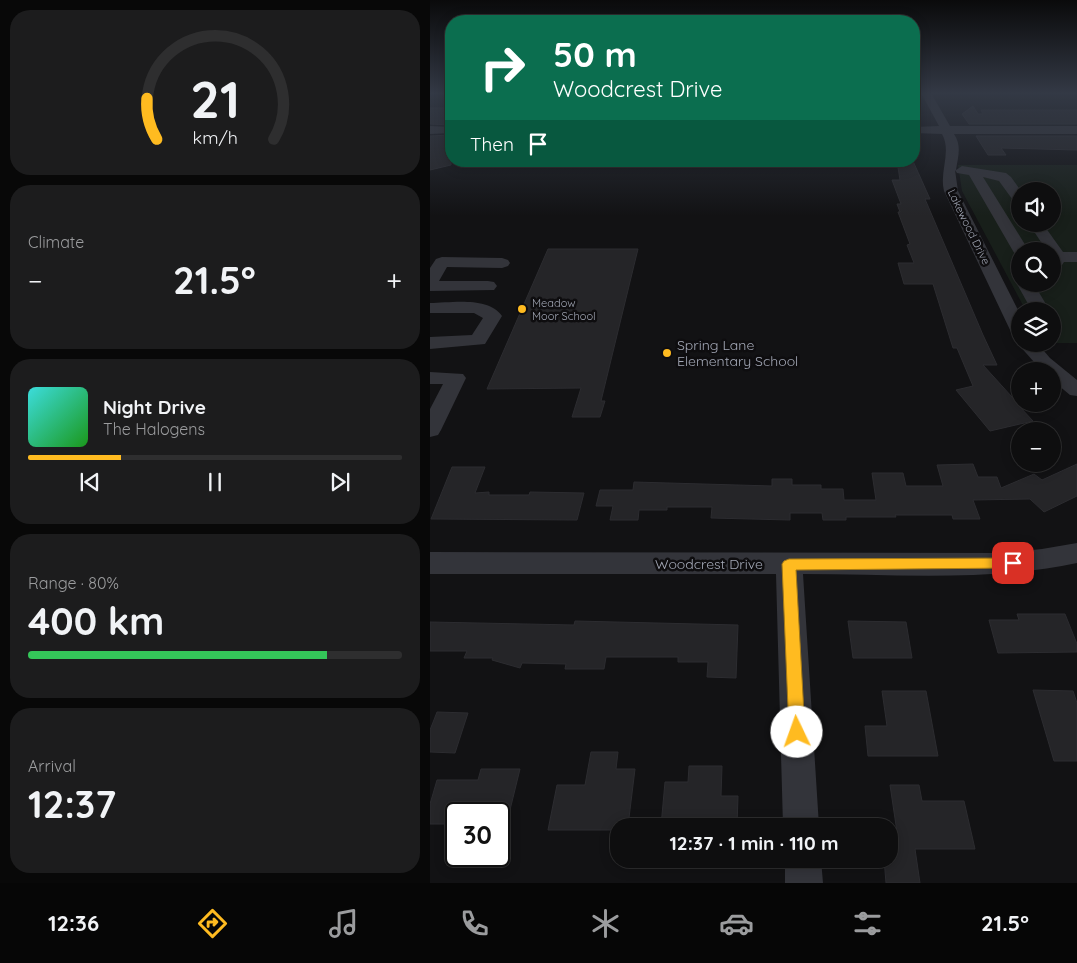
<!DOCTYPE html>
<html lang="en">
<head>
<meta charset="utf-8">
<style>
	body { margin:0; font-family:Quicksand,sans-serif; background:#1c1c1d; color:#f1f3f6; height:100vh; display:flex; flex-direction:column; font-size:19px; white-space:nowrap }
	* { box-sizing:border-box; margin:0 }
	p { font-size:16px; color:#9b9c9e }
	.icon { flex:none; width:28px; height:28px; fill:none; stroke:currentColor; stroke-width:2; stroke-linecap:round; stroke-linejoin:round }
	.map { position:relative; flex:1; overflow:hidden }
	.panel { display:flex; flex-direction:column; gap:10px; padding:10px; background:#080808; width:430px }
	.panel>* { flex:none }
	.guide { position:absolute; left:15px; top:15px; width:475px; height:152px; border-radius:20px; box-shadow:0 2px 12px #0003,0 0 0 1px #2e2e2f; background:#0b6e4f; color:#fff; overflow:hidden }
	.controls { position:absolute; left:581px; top:182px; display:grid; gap:10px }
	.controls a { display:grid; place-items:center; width:50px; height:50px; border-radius:50%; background:#0e0e0f; box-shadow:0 2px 12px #0003,0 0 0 1px #2e2e2f; font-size:25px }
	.speed { position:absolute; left:15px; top:802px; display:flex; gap:10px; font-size:25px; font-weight:700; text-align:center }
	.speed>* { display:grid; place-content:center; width:65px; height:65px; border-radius:50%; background:#0e0e0f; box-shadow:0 2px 12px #0003,0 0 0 1px #2e2e2f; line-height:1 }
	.speed .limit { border:2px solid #111; border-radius:8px; background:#fff; color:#111 }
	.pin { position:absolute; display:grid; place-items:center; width:42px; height:42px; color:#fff; margin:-21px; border-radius:10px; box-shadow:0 2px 8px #0006 }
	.me { position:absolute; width:55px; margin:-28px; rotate:357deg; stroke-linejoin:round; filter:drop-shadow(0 0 4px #0008) }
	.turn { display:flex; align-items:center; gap:18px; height:105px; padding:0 25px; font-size:22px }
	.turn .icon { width:65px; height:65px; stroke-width:2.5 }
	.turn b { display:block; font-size:35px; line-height:42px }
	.then { display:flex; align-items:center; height:48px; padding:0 25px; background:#0003; gap:10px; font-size:19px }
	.big { font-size:38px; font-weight:800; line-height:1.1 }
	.panel .card { flex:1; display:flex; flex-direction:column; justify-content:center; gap:8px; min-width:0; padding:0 18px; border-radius:20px; background:#1c1c1d }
	.panel .dial { align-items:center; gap:0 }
	.dial svg { height:130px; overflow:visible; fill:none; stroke:#2e2e2f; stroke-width:7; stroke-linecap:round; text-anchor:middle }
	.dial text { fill:#f1f3f6; stroke:none }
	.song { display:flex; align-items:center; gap:15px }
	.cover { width:60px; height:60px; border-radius:8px; background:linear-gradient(135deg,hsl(180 70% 55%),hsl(120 70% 35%)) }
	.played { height:5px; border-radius:2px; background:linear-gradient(90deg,#ffbb20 25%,#2e2e2f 25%) }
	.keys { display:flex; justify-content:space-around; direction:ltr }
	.heat { display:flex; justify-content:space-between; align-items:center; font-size:28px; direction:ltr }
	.charge { height:8px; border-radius:4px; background:linear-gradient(90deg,#34c759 80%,#2e2e2f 0) }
	.trip { position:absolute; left:180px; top:818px; width:288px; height:50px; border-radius:20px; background:#0e0e0f; box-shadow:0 2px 12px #0003,0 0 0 1px #2e2e2f; font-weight:800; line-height:50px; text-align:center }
	.dock { display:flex; height:80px; justify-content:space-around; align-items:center; background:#060606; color:#9b9c9e }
	.dock .icon { width:35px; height:35px }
	.dock .active { color:#ffbb20 }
	.dock b { font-size:22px; color:#f1f3f6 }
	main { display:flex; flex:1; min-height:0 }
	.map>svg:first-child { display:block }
	.green { fill:#181f1a; fill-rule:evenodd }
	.building { fill:#252528; stroke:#2c2c30 }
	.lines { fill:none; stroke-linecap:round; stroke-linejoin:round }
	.minor { fill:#33343a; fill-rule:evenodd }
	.route { fill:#ffbb20; stroke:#a67a15 }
	.poi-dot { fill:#ffbb20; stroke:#0e0d0f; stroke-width:2 }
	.labels { text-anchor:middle; stroke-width:5; stroke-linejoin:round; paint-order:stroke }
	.far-street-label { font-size:11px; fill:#a3a8b6; stroke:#0e0d0f }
	.far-poi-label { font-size:11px; fill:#a3a8b6; stroke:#0e0d0f; text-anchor:start }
	.poi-label { font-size:14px; fill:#a3a8b6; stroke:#0e0d0f; text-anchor:start }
	.street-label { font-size:14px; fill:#a3a8b6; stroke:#0e0d0f }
</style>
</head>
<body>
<main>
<section class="panel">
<div class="card dial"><svg viewBox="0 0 100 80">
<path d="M14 69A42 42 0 1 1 86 69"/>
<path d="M14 69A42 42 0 0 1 8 44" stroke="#ffbb20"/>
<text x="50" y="56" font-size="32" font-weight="700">21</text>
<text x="50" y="72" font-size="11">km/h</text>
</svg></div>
<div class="card"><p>Climate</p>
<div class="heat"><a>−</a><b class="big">21.5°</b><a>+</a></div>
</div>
<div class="card">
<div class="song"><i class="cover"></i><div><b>Night Drive</b><p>The Halogens</p></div></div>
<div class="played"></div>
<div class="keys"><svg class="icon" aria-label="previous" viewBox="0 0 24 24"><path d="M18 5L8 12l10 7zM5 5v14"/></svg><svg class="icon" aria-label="pause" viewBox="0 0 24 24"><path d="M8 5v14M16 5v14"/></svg><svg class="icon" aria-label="next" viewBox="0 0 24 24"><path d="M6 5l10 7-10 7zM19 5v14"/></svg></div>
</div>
<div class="card"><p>Range · 80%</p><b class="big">400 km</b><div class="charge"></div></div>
<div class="card"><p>Arrival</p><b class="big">12:37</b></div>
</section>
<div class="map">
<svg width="647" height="883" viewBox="0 0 647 883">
	<rect width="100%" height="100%" fill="#121214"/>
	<path class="green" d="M528 165H647V343H623L622 311H596L532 191ZM590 191H622V224H590ZM590 251H622V284H590Z"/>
	<path class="building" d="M543 106 548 114H553L551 110H647V124H539L532 114Z
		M0 108H21V125L0 124Z
		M21 135V165L0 170V136Z
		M546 136H647V150L571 148 576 155H558Z
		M467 161H483L500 199H495L553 335 567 365H553L582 397 590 395V407L603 421 560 431 526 390 543 386 527 348H523L503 284H474L468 263H484L477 245 480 244 468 212H470L467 204H471L462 180H470Z
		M118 249H208L171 401H175L170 417H142L151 388 57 389Z
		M543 464 548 477H567L571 488 604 474 612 480 647 464V496L614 512 600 499 543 500 550 519H523L522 515H465L466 517H416V520H393L392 513H360V520L281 518 282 507H237V510H209L208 520H180L183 506H166L170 490H203L204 482 342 486V479H362V485H391V489H413L414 500H446L442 473H473L476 486H513L507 465Z
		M22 467H55L45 493 59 492V495H99L100 492 154 493 147 520 1 519Z
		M587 614H635L647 644V652L568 653 559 620H589Z
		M145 621 308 625 306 678 277 677 278 662H248V657H176L174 669H135L136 664 92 663 90 668 62 660 63 658H34L37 651H0V622L144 625Z
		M418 621 476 622 482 658H423Z
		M603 690 643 691 647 703V761H624Z
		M452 691H496L508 756H438L435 726H457Z
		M7 712 38 713 25 753 0 752V730Z
		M161 752H188L186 769H205L198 826H189V830H118L127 785H155Z
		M259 766H292L291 796H308L307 826H231L235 782H258Z
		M51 769H90L79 814H26V824H0V804L7 780H48Z
		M460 785H489L492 801H534L545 849H485L490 883H456L454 859H459V832H467Z"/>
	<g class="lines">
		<path class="minor" d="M491 93H501L520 126H647V134H524C532 146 528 156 526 170L532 166 576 173 581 177 591 191 590 204 585 203 569 181 553 177 599 251H590V256L585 254 583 251 539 175 527 173 525 170 528 191 590 314V338L583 336 581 332 514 191C509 171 522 152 512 134L484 133V127L509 126Z
			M0 126 21 127V133L0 134Z
			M599 224H613L633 252H647V262H634L632 265 622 268V251H617Z
			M12 257 72 258 78 260 80 263 78 266 72 268 17 267 9 281H58L64 282 67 286 64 290 0 291V268L6 259Z
			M590 280V284H604L620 311H602L587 284Z
			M0 303C21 303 58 296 72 316L55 344 0 349V337L42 335 53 318 44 313H0Z
			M590 342V344H608L620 358 647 380V396L640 395 622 380V371H612L588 344Z
			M0 372 33 374 36 378 11 430 8 435 0 437V409L13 384H0Z
			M647 543V563C557 582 464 574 373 574L389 826H353L346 574H0V552L569 553 612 549Z
			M355 859H391L393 883H355Z"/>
	</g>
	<linearGradient id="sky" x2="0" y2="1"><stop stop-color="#0a0a0b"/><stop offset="0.43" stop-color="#333945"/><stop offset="1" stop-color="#333945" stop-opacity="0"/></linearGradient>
	<rect width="647" height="216" fill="url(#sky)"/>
	<path class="route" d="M583 558 588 559 590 563 588 567 583 568 366 570 375 732 373 738 367 740 361 738 359 732 352 564 354 561 359 559Z"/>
	<g class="poi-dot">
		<circle cx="92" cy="309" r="5"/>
		<circle cx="237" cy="353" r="5"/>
	</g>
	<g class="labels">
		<g class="far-street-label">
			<text transform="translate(539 227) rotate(64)" y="4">Lakewood Drive</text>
		</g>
		<g class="far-poi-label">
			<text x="102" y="307">Meadow<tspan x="102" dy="13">Moor School</tspan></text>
		</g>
		<g class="poi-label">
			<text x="247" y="350">Spring Lane<tspan x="247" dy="16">Elementary School</tspan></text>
		</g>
		<g class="street-label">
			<text x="279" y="569">Woodcrest Drive</text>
		</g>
	</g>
</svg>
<div class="controls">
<a><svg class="icon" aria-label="sound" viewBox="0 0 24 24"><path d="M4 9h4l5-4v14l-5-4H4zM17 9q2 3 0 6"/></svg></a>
<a><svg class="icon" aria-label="search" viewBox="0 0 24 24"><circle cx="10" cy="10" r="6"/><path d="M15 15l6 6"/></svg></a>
<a><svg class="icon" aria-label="layers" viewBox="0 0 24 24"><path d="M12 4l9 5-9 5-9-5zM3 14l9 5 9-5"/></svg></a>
<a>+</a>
<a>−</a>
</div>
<div class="speed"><div class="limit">30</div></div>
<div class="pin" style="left:583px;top:563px;background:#d93025"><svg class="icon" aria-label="arrive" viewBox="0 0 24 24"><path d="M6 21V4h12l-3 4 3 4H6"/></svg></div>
<svg class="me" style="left:367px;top:732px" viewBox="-20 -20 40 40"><circle r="19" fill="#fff"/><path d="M0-13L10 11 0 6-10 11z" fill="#ffbb20"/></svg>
<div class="trip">12:37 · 1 min · 110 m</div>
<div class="guide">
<div class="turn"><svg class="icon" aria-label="right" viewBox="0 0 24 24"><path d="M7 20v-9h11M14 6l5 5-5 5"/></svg><div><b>50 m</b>Woodcrest Drive</div></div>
<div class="then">Then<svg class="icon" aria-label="arrive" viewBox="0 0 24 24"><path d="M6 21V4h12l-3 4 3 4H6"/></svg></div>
</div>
</div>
</main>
<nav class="dock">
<b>12:36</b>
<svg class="icon active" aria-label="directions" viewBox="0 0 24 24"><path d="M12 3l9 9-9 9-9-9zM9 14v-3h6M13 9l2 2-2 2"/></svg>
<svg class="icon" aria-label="music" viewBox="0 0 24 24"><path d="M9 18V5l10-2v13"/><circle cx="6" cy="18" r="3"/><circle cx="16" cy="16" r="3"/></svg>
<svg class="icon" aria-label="phone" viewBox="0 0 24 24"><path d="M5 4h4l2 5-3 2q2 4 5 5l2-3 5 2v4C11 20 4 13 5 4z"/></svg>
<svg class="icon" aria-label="climate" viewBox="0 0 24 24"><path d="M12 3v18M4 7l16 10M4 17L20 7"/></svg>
<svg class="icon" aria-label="car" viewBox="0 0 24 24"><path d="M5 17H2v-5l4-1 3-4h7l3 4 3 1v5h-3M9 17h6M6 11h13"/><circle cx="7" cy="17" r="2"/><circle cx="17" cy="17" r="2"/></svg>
<svg class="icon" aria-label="filters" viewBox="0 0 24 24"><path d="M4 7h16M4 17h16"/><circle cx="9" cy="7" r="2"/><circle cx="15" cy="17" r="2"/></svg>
<b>21.5°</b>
</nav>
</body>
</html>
